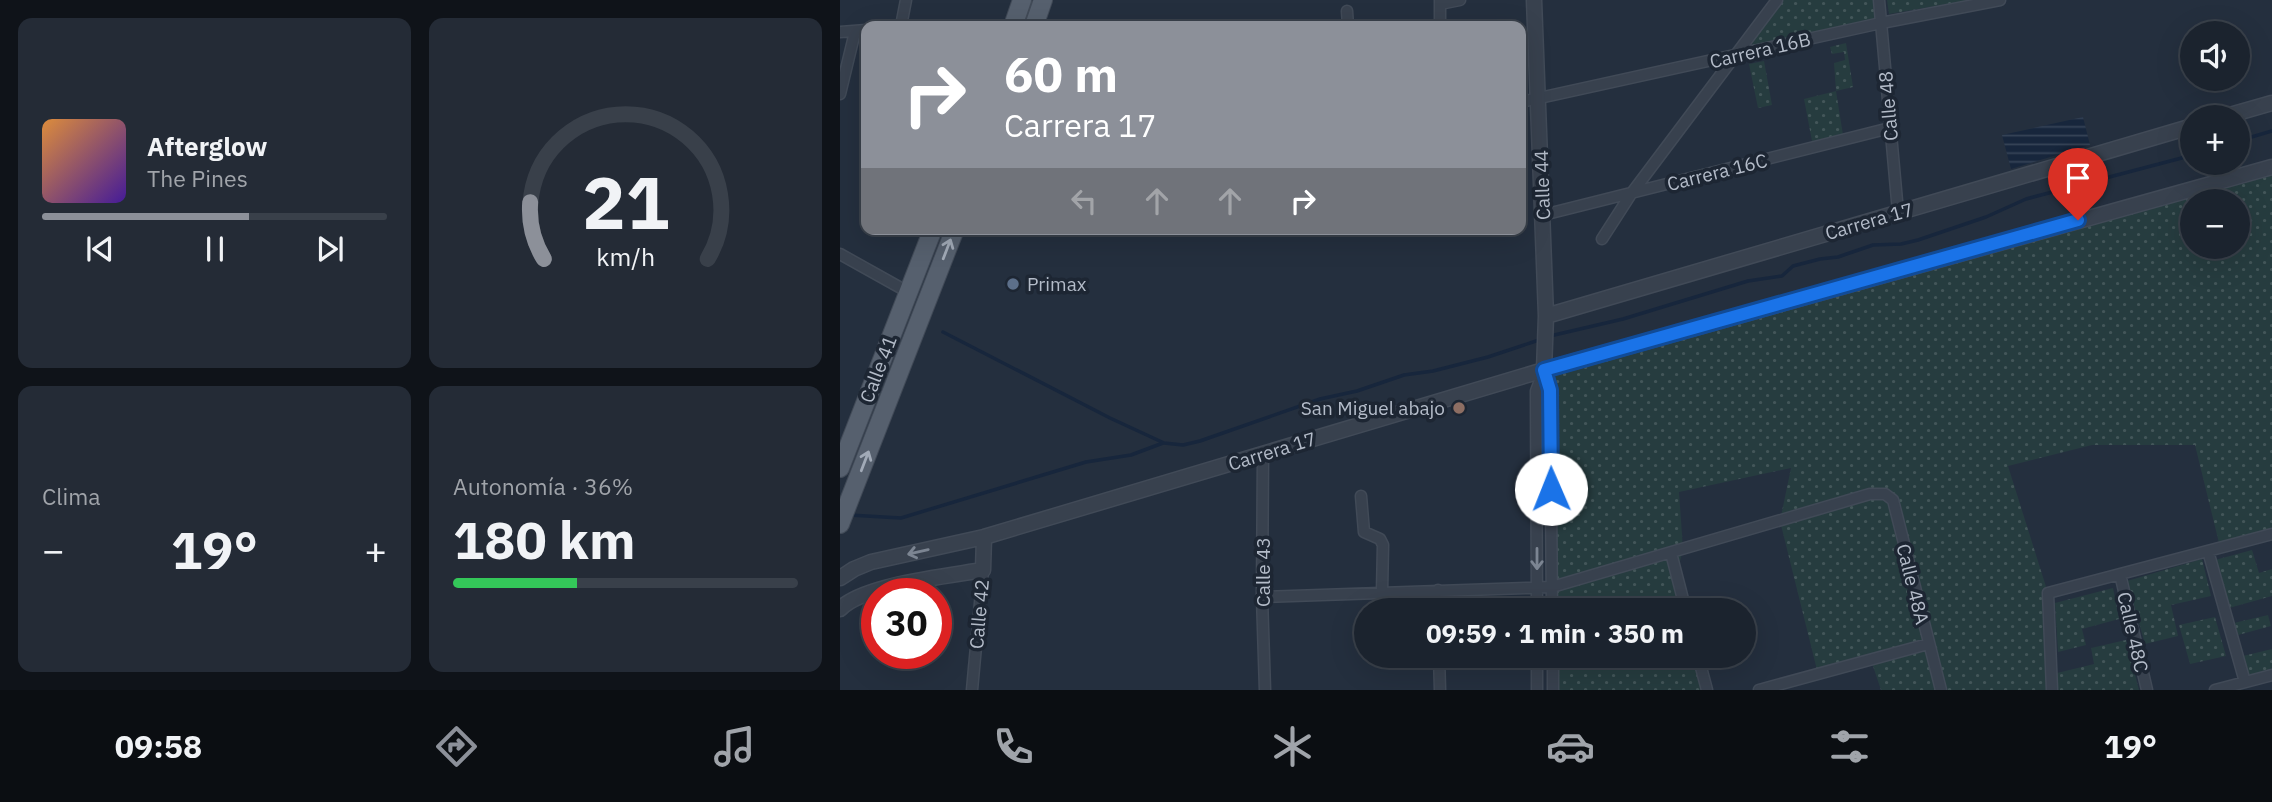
<!DOCTYPE html>
<html lang="es">
<head>
<meta charset="utf-8">
<style>
	body { margin:0; font-family:"IBM Plex Sans",sans-serif; background:#242b36; color:#f1f3f6; height:100vh; display:flex; flex-direction:column; font-size:26px; white-space:nowrap }
	* { box-sizing:border-box; margin:0 }
	p { font-size:23px; color:#a0a4aa }
	.icon { flex:none; width:38px; height:38px; fill:none; stroke:currentColor; stroke-width:2; stroke-linecap:round; stroke-linejoin:round }
	.map { position:relative; flex:1; overflow:hidden }
	.drawer { display:flex; flex-direction:column; gap:18px; padding:18px; background:#0f1319; width:840px }
	.drawer>* { flex:none }
	.guide { position:absolute; left:21px; top:21px; width:665px; height:214px; border-radius:14px; box-shadow:0 7px 28px #0002,0 0 0 2px #39404a; background:#8c9099; color:#fff; overflow:hidden }
	.controls { position:absolute; left:1340px; top:21px; display:grid; gap:14px }
	.controls a { display:grid; place-items:center; width:70px; height:70px; border-radius:50%; background:#1b232e; box-shadow:0 7px 28px #0002,0 0 0 2px #39404a; font-size:35px }
	.speed { position:absolute; left:21px; top:578px; display:flex; gap:14px; font-size:35px; font-weight:700; text-align:center }
	.speed>* { display:grid; place-content:center; width:91px; height:91px; border-radius:50%; background:#1b232e; box-shadow:0 7px 28px #0002,0 0 0 2px #39404a; line-height:1 }
	.speed .limit { border:10px solid #d22; background:#fff; color:#111 }
	.pin { position:absolute; display:grid; place-items:center; width:60px; height:60px; color:#fff; margin:-72px -30px; border-radius:50% 50% 50% 0; rotate:-45deg; box-shadow:0 0 7px #0007 }
	.pin .icon { rotate:45deg }
	.me { position:absolute; width:77px; margin:-38px; rotate:359deg; stroke-linejoin:round; filter:drop-shadow(0 0 5px #0008) }
	.turn { display:flex; align-items:center; gap:24px; height:147px; padding:0 28px; font-size:32px }
	.turn .icon { width:91px; height:91px; stroke-width:2.5 }
	.turn b { display:block; font-size:49px; line-height:60px }
	.lanes { display:flex; align-items:center; height:66px; padding:0 28px; background:#0003; justify-content:center; gap:35px; direction:ltr }
	.lanes .off { opacity:.35 }
	.big { font-size:52px; font-weight:800; line-height:1.1 }
	.drawer .card { flex:1; display:flex; flex-direction:column; justify-content:center; gap:10px; min-width:0; padding:0 24px; border-radius:14px; background:#242b36 }
	.drawer .dial { align-items:center; gap:0 }
	.dial svg { height:182px; overflow:visible; fill:none; stroke:#39404a; stroke-width:7; stroke-linecap:round; text-anchor:middle }
	.dial text { fill:#f1f3f6; stroke:none }
	.song { display:flex; align-items:center; gap:21px }
	.cover { width:84px; height:84px; border-radius:10px; background:linear-gradient(135deg,hsl(30 70% 55%),hsl(260 70% 35%)) }
	.played { height:7px; border-radius:4px; background:linear-gradient(90deg,#8c9099 60%,#39404a 60%) }
	.keys { display:flex; justify-content:space-around; direction:ltr }
	.heat { display:flex; justify-content:space-between; align-items:center; font-size:38px; direction:ltr }
	.charge { height:10px; border-radius:5px; background:linear-gradient(90deg,#34c759 36%,#39404a 0) }
	.drawer .tiles { flex:1; display:grid; gap:18px; grid-template-columns:repeat(2,1fr) }
	.trip { position:absolute; left:514px; top:598px; width:402px; height:70px; border-radius:35px; background:#1b232e; box-shadow:0 7px 28px #0002,0 0 0 2px #39404a; font-weight:800; line-height:70px; text-align:center }
	.menu { display:flex; height:112px; justify-content:space-around; align-items:center; background:#0b0e12; color:#a0a4aa }
	.menu .icon { width:49px; height:49px }
	.menu .on { color:#8c9099 }
	.menu b { font-size:32px; color:#f1f3f6 }
	main { display:flex; flex:1; min-height:0 }
	.map>svg:first-child { display:block }
	.grass { fill:url(#grass-dots); fill-rule:evenodd }
	.water { fill:url(#water-rules) }
	.lines { fill:none; stroke-linecap:round; stroke-linejoin:round }
	.stream { stroke:#17263c; stroke-width:3.5 }
	.minor-casing { stroke:#414a57; stroke-width:13 }
	.tertiary-casing { stroke:#414a57; stroke-width:17 }
	.primary-casing { stroke:#414a57; stroke-width:20 }
	.minor { stroke:#38414e; stroke-width:10 }
	.tertiary { stroke:#38414e; stroke-width:14 }
	.primary { stroke:#56606e; stroke-width:18 }
	.oneway { stroke:#a1aab7 }
	.oneway2 { stroke:#7c8592 }
	.route-casing { stroke:#114b97; stroke-width:18 }
	.route { stroke:#1a73e8; stroke-width:12 }
	.service-dot { fill:#5c6f8a; stroke:#1d2633; stroke-width:2.5 }
	.education-dot { fill:#8d6e63; stroke:#1d2633; stroke-width:2.5 }
	.labels { text-anchor:middle; stroke-width:7; stroke-linejoin:round; paint-order:stroke }
	.street-label { font-size:19px; fill:#b4bcc9; stroke:#1d2633 }
	.poi-label { font-size:19px; fill:#b4bcc9; stroke:#1d2633; text-anchor:start }
</style>
</head>
<body>
<main>
<section class="drawer">
<div class="tiles">
<div class="card">
<div class="song"><i class="cover"></i><div><b>Afterglow</b><p>The Pines</p></div></div>
<div class="played"></div>
<div class="keys"><svg class="icon" aria-label="previous" viewBox="0 0 24 24"><path d="M18 5L8 12l10 7zM5 5v14"/></svg><svg class="icon" aria-label="pause" viewBox="0 0 24 24"><path d="M8 5v14M16 5v14"/></svg><svg class="icon" aria-label="next" viewBox="0 0 24 24"><path d="M6 5l10 7-10 7zM19 5v14"/></svg></div>
</div>
<div class="card dial"><svg viewBox="0 0 100 80">
<path d="M14 69A42 42 0 1 1 86 69"/>
<path d="M14 69A42 42 0 0 1 8 44" stroke="#8c9099"/>
<text x="50" y="56" font-size="32" font-weight="700">21</text>
<text x="50" y="72" font-size="11">km/h</text>
</svg></div>
<div class="card"><p>Clima</p>
<div class="heat"><a>−</a><b class="big">19°</b><a>+</a></div>
</div>
<div class="card"><p>Autonomía · 36%</p><b class="big">180 km</b><div class="charge"></div></div>
</div>
</section>
<div class="map">
<svg width="1432" height="690" viewBox="0 0 1432 690">
	<defs>
		<pattern id="grass-dots" width="8" height="8" patternUnits="userSpaceOnUse" patternTransform="scale(1.75)"><rect width="8" height="8" fill="#263c3f"/><path d="M2 2h.1M6 6h.1" fill="none" stroke="#435659" stroke-width="1.8" stroke-linecap="round"/></pattern>
		<pattern id="water-rules" width="6" height="5" patternUnits="userSpaceOnUse" patternTransform="scale(1.75)"><rect width="6" height="5" fill="#17263c"/><path d="M0 2.5h6" fill="none" stroke="#364457"/></pattern>
	</defs>
	<rect width="100%" height="100%" fill="#242f3e"/>
	<path class="grass" d="M940 0H1033L1035 21 911 50 914 38Z
		M1047 0H1130L1049 14Z
		M1006 43 1013 87 996 91 1003 135 972 141 964 99 996 91 994 63 1005 60 1004 52 992 54 990 47Z
		M924 61 932 105 918 108 909 64Z
		M1432 173V534L1380 547 1355 445H1252L1168 466 1208 593 1210 690H1041L1031 660 978 674 940 521 951 468 839 492 843 549 837 573 846 611H709L704 370ZM1353 201H1398V247H1353Z
		M1412 550 1419 573 1432 569V596L1389 608 1375 560Z
		M1362 559 1371 596 1331 605 1338 636 1305 644 1287 581Z
		M1273 588 1279 619 1242 629 1246 645 1218 652 1215 603Z
		M1428 615 1431 626 1398 635 1394 623Z
		M1375 617 1386 656 1350 664 1339 625Z
		M1286 640 1299 690H1214L1213 674 1254 664 1251 648Z
		M1432 649V671L1407 677 1403 656Z
		M710 656H858L867 690H711Z"/>
	<path class="water" d="M1243 117 1250 145 1171 169 1162 135Z"/>
	<g class="lines">
		<path class="stream" d="M1398 141 1432 131
			M103 332 270 418 324 443 343 445 360 441 480 399 517 391 564 375 593 371 648 357 702 339
			M710 336 783 319 908 281 942 276 953 266 980 259 998 257 1033 245 1061 244 1078 240 1146 217 1186 199 1353 155
			M9 515 61 518 246 462 291 455 323 443"/>
		<defs>
			<path id="minor" d="M600 0V26
				M1039 0 1058 212
				M600 4 620 0
				M507 11 508 26
				M61 26 66 0
				M0 32 26 30
				M0 94 15 32
				M681 102 1041 23 1160 0
				M703 215 1050 128
				M762 239 791 194 937 0
				M0 254 68 292
				M704 370 710 390 712 611
				M423 454 422 597 425 690
				M521 496 524 532 540 539 543 545 542 592
				M1368 551 1405 682
				M831 553 846 611
				M1280 574 1307 690
				M598 590V611
				M422 597 712 587 1030 494H1045L1053 500 1101 690
				M697 611 696 391 704 370
				M599 656 600 690
				M697 656V690
				M713 656V690
				M858 656 867 690
				M132 690 143 570
				M919 690 1088 644
				M1212 690 1208 593 1432 534
				M1375 690 1432 675"/>
			<path id="tertiary" d="M694 0 706 316 704 370
				M1383 117 1432 103
				M706 316 1353 126
				M0 578 14 569 31 562 144 537 704 370 1432 167
				M0 609C23 585 108 576 143 570L144 537"/>
			<path id="primary" d="M173 26 182 0
				M194 26 203 0
				M0 468 93 229
				M0 524 115 229"/>
		</defs>
		<use href="#minor" class="minor-casing"/>
		<use href="#tertiary" class="tertiary-casing"/>
		<use href="#primary" class="primary-casing"/>
		<use href="#minor" class="minor"/>
		<use href="#tertiary" class="tertiary"/>
		<use href="#primary" class="primary"/>
	</g>
	<defs><path id="oneway-shaft" d="M-6 0H5M1.5-3L5.5 0L1.5 3" fill="none" stroke-width="1.6" stroke-linecap="round" stroke-linejoin="round" transform="scale(1.75)"/></defs>
	<g class="oneway">
		<use href="#oneway-shaft" transform="translate(107 249) rotate(-69)"/>
		<use href="#oneway-shaft" transform="translate(25 461) rotate(-69)"/>
	</g>
	<g class="oneway2">
		<use href="#oneway-shaft" transform="translate(78 552) rotate(167)"/>
		<use href="#oneway-shaft" transform="translate(697 559) rotate(90)"/>
	</g>
	<g class="lines">
		<defs>
			<path id="route" d="M711 489 710 390 704 370 1238 220"/>
		</defs>
		<use href="#route" class="route-casing"/>
		<use href="#route" class="route"/>
	</g>
	<circle class="service-dot" cx="173" cy="284" r="7"/>
	<circle class="education-dot" cx="619" cy="408" r="7"/>
	<g class="labels">
		<g class="street-label">
			<text transform="translate(920 50) rotate(-13)" y="7">Carrera 16B</text>
			<text transform="translate(1048 106) rotate(-95)" y="7">Calle 48</text>
			<text transform="translate(877 172) rotate(-14)" y="7">Carrera 16C</text>
			<text transform="translate(702 185) rotate(-92)" y="7">Calle 44</text>
			<text transform="translate(1029 221) rotate(-16)" y="7">Carrera 17</text>
			<text transform="translate(38 369) rotate(-69)" y="7">Calle 41</text>
			<text transform="translate(432 451) rotate(-17)" y="7">Carrera 17</text>
			<text transform="translate(423 572) rotate(-90)" y="7">Calle 43</text>
			<text transform="translate(1073 584) rotate(76)" y="7">Calle 48A</text>
			<text transform="translate(139 614) rotate(-85)" y="7">Calle 42</text>
			<text transform="translate(1293 632) rotate(77)" y="7">Calle 48C</text>
		</g>
		<g class="poi-label">
			<text x="187" y="291">Primax</text>
			<text x="605" y="415" text-anchor="end">San Miguel abajo</text>
		</g>
	</g>
</svg>
<div class="controls">
<a><svg class="icon" aria-label="sound" viewBox="0 0 24 24"><path d="M4 9h4l5-4v14l-5-4H4zM17 9q2 3 0 6"/></svg></a>
<a>+</a>
<a>−</a>
</div>
<div class="speed"><div class="limit">30</div></div>
<div class="pin" style="left:1238px;top:220px;background:#d93025"><svg class="icon" aria-label="arrive" viewBox="0 0 24 24"><path d="M6 21V4h12l-3 4 3 4H6"/></svg></div>
<svg class="me" style="left:711px;top:489px" viewBox="-20 -20 40 40"><circle r="19" fill="#fff"/><path d="M0-13L10 11 0 6-10 11z" fill="#1a73e8"/></svg>
<div class="trip">09:59 · 1 min · 350 m</div>
<div class="guide">
<div class="turn"><svg class="icon" aria-label="right" viewBox="0 0 24 24"><path d="M7 20v-9h11M14 6l5 5-5 5"/></svg><div><b>60 m</b>Carrera 17</div></div>
<div class="lanes"><svg class="icon off" aria-label="left" viewBox="0 0 24 24"><path d="M17 20v-9H6M10 6l-5 5 5 5"/></svg><svg class="icon off" aria-label="ahead" viewBox="0 0 24 24"><path d="M12 20V5M6 11l6-6 6 6"/></svg><svg class="icon off" aria-label="ahead" viewBox="0 0 24 24"><path d="M12 20V5M6 11l6-6 6 6"/></svg><svg class="icon" aria-label="right" viewBox="0 0 24 24"><path d="M7 20v-9h11M14 6l5 5-5 5"/></svg></div>
</div>
</div>
</main>
<nav class="menu">
<b>09:58</b>
<svg class="icon on" aria-label="directions" viewBox="0 0 24 24"><path d="M12 3l9 9-9 9-9-9zM9 14v-3h6M13 9l2 2-2 2"/></svg>
<svg class="icon" aria-label="music" viewBox="0 0 24 24"><path d="M9 18V5l10-2v13"/><circle cx="6" cy="18" r="3"/><circle cx="16" cy="16" r="3"/></svg>
<svg class="icon" aria-label="phone" viewBox="0 0 24 24"><path d="M5 4h4l2 5-3 2q2 4 5 5l2-3 5 2v4C11 20 4 13 5 4z"/></svg>
<svg class="icon" aria-label="climate" viewBox="0 0 24 24"><path d="M12 3v18M4 7l16 10M4 17L20 7"/></svg>
<svg class="icon" aria-label="car" viewBox="0 0 24 24"><path d="M5 17H2v-5l4-1 3-4h7l3 4 3 1v5h-3M9 17h6M6 11h13"/><circle cx="7" cy="17" r="2"/><circle cx="17" cy="17" r="2"/></svg>
<svg class="icon" aria-label="filters" viewBox="0 0 24 24"><path d="M4 7h16M4 17h16"/><circle cx="9" cy="7" r="2"/><circle cx="15" cy="17" r="2"/></svg>
<b>19°</b>
</nav>
</body>
</html>
